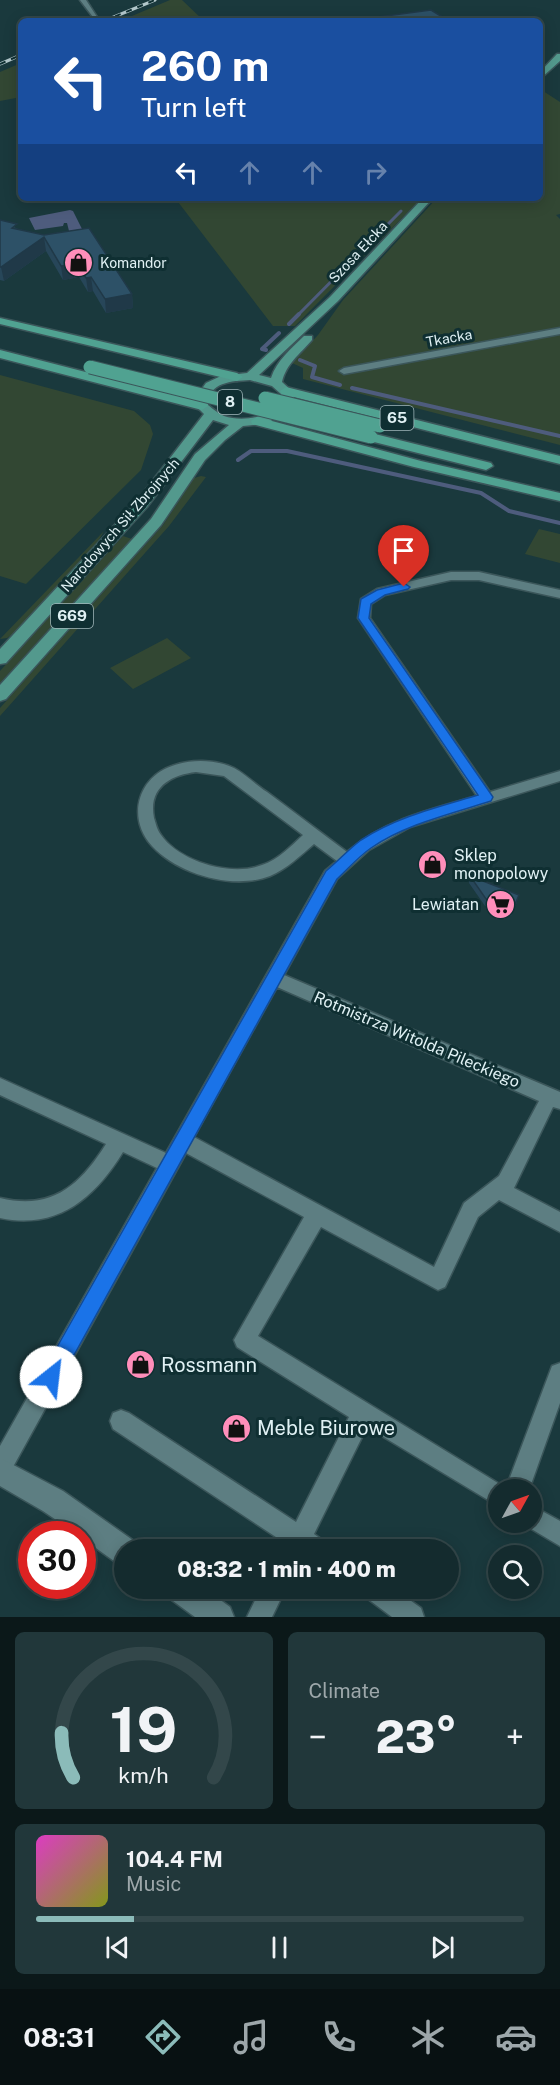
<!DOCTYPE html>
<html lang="en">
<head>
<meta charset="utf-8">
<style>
	body { margin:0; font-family:"Public Sans",sans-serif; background:#21373a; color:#f1f3f6; height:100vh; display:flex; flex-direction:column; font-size:22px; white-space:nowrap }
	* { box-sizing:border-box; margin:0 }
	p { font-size:20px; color:#9da7aa }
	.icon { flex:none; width:33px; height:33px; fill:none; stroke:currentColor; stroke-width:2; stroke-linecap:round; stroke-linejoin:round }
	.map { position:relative; height:1617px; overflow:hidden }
	.sheet { display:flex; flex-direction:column; gap:15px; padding:15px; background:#0b1819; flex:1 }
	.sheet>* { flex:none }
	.hud { position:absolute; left:18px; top:18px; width:525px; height:183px; border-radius:9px; box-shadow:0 3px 15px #0003,0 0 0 2px #33474a; background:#1a4fa0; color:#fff; overflow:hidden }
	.needle { width:39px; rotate:50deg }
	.fabs { position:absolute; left:488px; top:1479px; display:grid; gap:12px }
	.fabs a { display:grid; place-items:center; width:54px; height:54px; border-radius:50%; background:#142b2e; box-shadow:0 3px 15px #0003,0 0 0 2px #33474a; font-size:30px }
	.speed { position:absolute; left:18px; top:1521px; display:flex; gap:12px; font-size:30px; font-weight:700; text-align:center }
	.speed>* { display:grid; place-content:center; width:78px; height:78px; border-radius:50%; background:#142b2e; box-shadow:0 3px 15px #0003,0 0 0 2px #33474a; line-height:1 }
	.speed .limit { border:9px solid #d22; background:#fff; color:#111 }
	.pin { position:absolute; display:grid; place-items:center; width:51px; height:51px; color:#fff; margin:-62px -26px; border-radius:50% 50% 50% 0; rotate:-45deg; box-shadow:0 0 6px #0007 }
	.pin .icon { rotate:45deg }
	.me { position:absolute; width:66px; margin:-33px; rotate:29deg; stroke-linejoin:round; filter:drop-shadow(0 0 4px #0008) }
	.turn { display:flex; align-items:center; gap:21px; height:126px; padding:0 24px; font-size:27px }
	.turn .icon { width:78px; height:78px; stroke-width:2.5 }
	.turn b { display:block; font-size:42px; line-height:51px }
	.lanes { display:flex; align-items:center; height:57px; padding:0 24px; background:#0003; justify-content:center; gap:30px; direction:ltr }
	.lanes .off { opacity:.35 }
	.big { font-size:45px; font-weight:800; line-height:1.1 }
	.sheet .tile { flex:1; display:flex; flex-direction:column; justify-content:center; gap:9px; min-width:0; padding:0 21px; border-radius:9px; background:#21373a }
	.sheet .dial { align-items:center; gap:0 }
	.dial svg { height:156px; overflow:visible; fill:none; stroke:#33474a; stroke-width:7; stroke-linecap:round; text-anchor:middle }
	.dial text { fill:#f1f3f6; stroke:none }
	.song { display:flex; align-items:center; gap:18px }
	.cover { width:72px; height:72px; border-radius:9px; background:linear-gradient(135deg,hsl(310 70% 55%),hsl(70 70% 35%)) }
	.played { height:6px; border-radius:3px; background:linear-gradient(90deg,#8bbbb9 20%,#33474a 20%) }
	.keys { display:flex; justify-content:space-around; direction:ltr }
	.heat { display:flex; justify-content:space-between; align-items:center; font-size:33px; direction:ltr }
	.sheet .tiles { flex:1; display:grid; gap:15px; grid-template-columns:1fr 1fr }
	.tile:last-child { grid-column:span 2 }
	.trip { position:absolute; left:114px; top:1539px; width:345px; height:60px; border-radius:30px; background:#142b2e; box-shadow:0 3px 15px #0003,0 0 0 2px #33474a; font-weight:800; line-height:60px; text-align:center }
	.menu { display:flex; height:96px; justify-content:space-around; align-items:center; background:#081112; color:#9da7aa }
	.menu .icon { width:42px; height:42px }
	.menu .selected { color:#8bbbb9 }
	.menu b { font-size:27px; color:#f1f3f6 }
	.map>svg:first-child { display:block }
	.green { fill:#324733 }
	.water { fill:#4e5c7d }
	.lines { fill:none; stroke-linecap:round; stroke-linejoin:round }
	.stream-far1 { stroke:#4e5c7d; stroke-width:3 }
	.stream { stroke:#4e5c7d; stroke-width:4 }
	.minor-casing { stroke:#3b565a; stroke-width:3 }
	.tertiary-casing { stroke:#3b565a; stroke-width:3 }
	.primary-casing { stroke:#3b565a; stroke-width:3 }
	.trunk-casing { stroke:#3b565a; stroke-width:3 }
	.minor { fill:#5d7e82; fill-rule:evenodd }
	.tertiary { fill:#5d7e82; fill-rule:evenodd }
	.primary { fill:#53998d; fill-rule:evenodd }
	.trunk { fill:#50a291; fill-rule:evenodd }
	.rail-casing { stroke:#b3c7cb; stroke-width:3 }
	.rail { stroke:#0f2f32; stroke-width:2; stroke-dasharray:6; stroke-linecap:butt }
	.trunk-bridge-casing { stroke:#3b565a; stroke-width:15; stroke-linecap:butt }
	.trunk-bridge { stroke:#50a291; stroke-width:13 }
	.wall { fill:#274659 }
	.shaded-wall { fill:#203948 }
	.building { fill:#2d5167; stroke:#203948; stroke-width:1.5 }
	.route { fill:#1a73e8; stroke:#114b97; stroke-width:1.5 }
	.labels { text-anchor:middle; stroke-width:6; stroke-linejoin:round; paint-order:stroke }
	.far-street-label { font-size:14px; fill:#e0f1f4; stroke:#0f2f32 }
	.far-poi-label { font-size:14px; fill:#e0f1f4; stroke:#0f2f32; text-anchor:start }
	.shield { fill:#0f2f32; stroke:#a1b7ba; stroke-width:1.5 }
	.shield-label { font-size:15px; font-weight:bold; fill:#e0f1f4 }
	.poi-label { font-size:16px; fill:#e0f1f4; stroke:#0f2f32; text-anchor:start }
	.street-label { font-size:16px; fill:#e0f1f4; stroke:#0f2f32 }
	.near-poi-label { font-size:20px; fill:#e0f1f4; stroke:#0f2f32; text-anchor:start }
</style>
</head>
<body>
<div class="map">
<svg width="560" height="1617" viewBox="0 0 560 1617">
	<rect width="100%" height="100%" fill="#1a393d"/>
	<path class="green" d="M170 0H182L204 21H120Z
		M21 63V97L0 101V72Z
		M540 89 560 102V214L556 215 560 219V445L303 379V368L292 363 318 335 343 300 437 198H540Z
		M175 198H407L420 200 295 326H273Z
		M0 375 134 411 150 425 153 434 141 470 26 584 0 576Z
		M201 476 206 477 169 526 0 716V708L163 525 194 478Z
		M539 529 560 534V563L525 554Z
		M104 531 96 545 16 632 7 638 0 639Z
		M123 536 132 539 0 683V671Z
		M167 638 191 658 133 689 110 668Z"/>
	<path class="water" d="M70 210 73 211 82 229 69 231 67 223H64L63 226 35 230 29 218Z"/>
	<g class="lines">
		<path class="stream-far1" d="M298 315 401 211"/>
		<path class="stream" d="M289 324 299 314
			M266 350 262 349 279 333
			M300 360 315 366 312 377 340 385
			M352 388 560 436
			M238 460 251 451H287L481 493 509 511 560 523"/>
		<defs>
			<path id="minor" d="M80 0H86L97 17H93Z
				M560 328V334L344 374 339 371 344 368Z
				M451 572H479L560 590V598L479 580H451L385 595 371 604 370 618 490 792 560 771V781L410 827 369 850 337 879 284 975 560 1092V1109L553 1107 514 1188 560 1212V1232L499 1200 478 1217 445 1287 438 1290 321 1227 258 1336 506 1488 552 1366 560 1363V1403L529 1490H498V1506L367 1427 314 1534 325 1542 328 1550H283L285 1543 113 1429 110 1421 113 1413 121 1410 129 1413 296 1522 349 1417 237 1347 234 1340 304 1217 186 1153 8 1476 0 1479V1446L157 1168 123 1152C94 1199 57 1230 0 1218V1198C51 1210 79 1187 106 1144L0 1095V1078L166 1153 325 871 337 861 314 844C301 855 287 869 270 876 234 890 179 875 152 846 127 819 137 778 172 766 190 759 215 759 234 768 245 774 256 785 267 792 294 812 320 832 347 852 384 820 431 809 477 796L358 618 361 599 377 589ZM196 772 224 776 303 835C291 846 278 860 262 865 232 877 180 862 161 835 157 830 156 824 154 818 148 788 170 775 196 772ZM277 987 539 1101 499 1176 464 1203 434 1267 194 1137Z
				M531 1505 560 1521V1546L523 1524 531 1522Z
				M261 1588H286L272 1617H247Z
				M360 1588H393L421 1608 424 1617H392L364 1596Z"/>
			<path id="tertiary" d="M0 1458 63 1491 134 1541 137 1550H124V1565L114 1561 82 1538V1534H77L43 1511 0 1486Z
				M165 1588H204L230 1607 234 1617H195L169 1598Z"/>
			<path id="primary" d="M557 54H560V61L540 79V72Z
				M423 198H433L338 301 259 375 271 378C277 360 291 349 304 336H312V340C300 354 286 364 282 382L294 393 293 404 280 417 263 424 243 426 225 440 205 460 161 525 6 699 0 701V685L151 519 195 454 229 425 213 420 147 507 6 663 0 664V649L137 501 204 414 196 406V397L206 383 221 376 247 373 330 297ZM250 380 272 386 281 394C278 417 244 423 224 416 219 414 213 409 208 405 208 382 232 381 250 380Z"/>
			<path id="trunk" d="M0 318 237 373 243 377 237 381 0 324Z
				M0 350 206 403 208 406 202 410 0 358Z
				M286 387 560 456V464L282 394 280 391Z
				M257 417 421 461 560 493V501L414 467 252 424 251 421Z
				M371 433 491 463 493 466 486 470 366 440 365 437Z"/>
		</defs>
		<use href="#minor" class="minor-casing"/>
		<use href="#tertiary" class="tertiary-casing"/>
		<use href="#primary" class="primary-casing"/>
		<use href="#trunk" class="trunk-casing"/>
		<use href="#minor" class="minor"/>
		<use href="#tertiary" class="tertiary"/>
		<use href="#primary" class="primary"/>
		<use href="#trunk" class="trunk"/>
		<defs>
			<path id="rail" d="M104 21 155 0
				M0 64 21 55"/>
		</defs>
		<use href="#rail" class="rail-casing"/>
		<use href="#rail" class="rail"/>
		<defs>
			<path id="trunk-bridge" d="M90 367 371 437
				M265 398 380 426"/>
		</defs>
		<use href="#trunk-bridge" class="trunk-bridge-casing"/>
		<use href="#trunk-bridge" class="trunk-bridge"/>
	</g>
	<path class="wall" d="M378 17 449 21H378Z
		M0 220 18 229 44 235 132 294 133 308 106 313 93 291 88 292 79 277 63 280 46 251 4 281 0 280Z
		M470 876 517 902 511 916 485 906 469 883Z"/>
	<path class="shaded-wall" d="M44 237 46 251 4 281 1 267Z
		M77 264 79 277 63 280 61 266Z
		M91 277 93 291 88 292 86 278Z
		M132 294 133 308 106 313 105 299Z
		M519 895 517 902 511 916 513 909Z"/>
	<path class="building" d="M431 10 449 21H385L378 17Z
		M0 220 17 224 12 228 44 235 89 228 132 294 105 299 91 277 86 278 77 264 61 266 44 237 1 267H0Z
		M470 876 519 895 513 909 486 899Z"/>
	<path class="route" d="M404 583 410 587 408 589 385 595 371 604 369 618 493 797 491 801C451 814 406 824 371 848 358 857 348 869 337 879L58 1384 51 1386 44 1384 41 1377 44 1370 326 871C338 861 349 849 361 840 396 817 438 807 478 795L358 618 361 599 377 590Z"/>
	<defs>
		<symbol id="shop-disc" viewBox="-11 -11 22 22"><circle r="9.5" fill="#ff8eba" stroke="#0f2f32"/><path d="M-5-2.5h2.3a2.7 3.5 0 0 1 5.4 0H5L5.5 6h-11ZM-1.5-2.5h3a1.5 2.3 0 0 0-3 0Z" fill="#111"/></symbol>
		<symbol id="supermarket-disc" viewBox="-11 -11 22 22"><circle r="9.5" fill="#ff8eba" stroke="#0f2f32"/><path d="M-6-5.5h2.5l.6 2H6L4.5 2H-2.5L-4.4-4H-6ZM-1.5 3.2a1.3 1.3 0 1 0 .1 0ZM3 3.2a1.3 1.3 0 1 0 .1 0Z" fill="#111"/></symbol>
	</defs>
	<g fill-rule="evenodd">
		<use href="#shop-disc" x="62" y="246" width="33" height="33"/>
		<use href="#shop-disc" x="416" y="848" width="33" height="33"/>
		<use href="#supermarket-disc" x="484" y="888" width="33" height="33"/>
		<use href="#shop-disc" x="124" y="1348" width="33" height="33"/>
		<use href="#shop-disc" x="220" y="1412" width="33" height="33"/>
	</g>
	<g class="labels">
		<g class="far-street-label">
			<text transform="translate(358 252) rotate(-47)" y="5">Szosa Ełcka</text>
			<text transform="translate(449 338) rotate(-10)" y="5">Tkacka</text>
			<text transform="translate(120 525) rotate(-49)" y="5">Narodowych Sił Zbrojnych</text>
		</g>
		<g class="far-poi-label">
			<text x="100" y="268">Komandor</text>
		</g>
		<g class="shield">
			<rect x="218" y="390" width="24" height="24" rx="4.5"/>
			<rect x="380.5" y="406" width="33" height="24" rx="4.5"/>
			<rect x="51" y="604" width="42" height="24" rx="4.5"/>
		</g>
		<g class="shield-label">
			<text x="230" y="407">8</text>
			<text x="397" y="423">65</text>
			<text x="72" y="621">669</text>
		</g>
		<g class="poi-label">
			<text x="454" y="861">Sklep<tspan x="454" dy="18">monopolowy</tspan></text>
			<text x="479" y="910" text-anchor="end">Lewiatan</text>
		</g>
		<g class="street-label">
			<text transform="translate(417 1039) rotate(23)" y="6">Rotmistrza Witolda Pileckiego</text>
		</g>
		<g class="near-poi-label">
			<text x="161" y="1372">Rossmann</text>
			<text x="257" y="1435">Meble Biurowe</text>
		</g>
	</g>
</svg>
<div class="fabs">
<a><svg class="needle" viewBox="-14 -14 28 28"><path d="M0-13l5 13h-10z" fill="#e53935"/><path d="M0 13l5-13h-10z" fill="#9da7aa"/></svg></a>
<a><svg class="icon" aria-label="search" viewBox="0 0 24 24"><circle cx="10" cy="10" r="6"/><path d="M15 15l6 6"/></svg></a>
</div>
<div class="speed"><div class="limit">30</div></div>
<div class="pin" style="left:404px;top:587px;background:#d93025"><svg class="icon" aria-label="arrive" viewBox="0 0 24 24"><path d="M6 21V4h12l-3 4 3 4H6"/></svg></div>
<svg class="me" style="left:51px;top:1377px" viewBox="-20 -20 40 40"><circle r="19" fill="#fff"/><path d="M0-13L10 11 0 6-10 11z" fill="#1a73e8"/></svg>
<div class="trip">08:32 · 1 min · 400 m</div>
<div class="hud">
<div class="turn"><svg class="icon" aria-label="left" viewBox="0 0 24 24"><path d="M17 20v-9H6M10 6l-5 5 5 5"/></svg><div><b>260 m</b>Turn left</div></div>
<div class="lanes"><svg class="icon" aria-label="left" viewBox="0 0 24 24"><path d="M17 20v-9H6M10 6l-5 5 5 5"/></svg><svg class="icon off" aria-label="ahead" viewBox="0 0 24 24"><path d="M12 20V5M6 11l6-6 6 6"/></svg><svg class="icon off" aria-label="ahead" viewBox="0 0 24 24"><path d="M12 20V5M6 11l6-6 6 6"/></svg><svg class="icon off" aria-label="right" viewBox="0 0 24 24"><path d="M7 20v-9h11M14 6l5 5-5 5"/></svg></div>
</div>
</div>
<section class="sheet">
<div class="tiles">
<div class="tile dial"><svg viewBox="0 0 100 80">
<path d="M14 69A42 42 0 1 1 86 69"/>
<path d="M14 69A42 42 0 0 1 8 46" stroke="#8bbbb9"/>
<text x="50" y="56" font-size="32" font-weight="700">19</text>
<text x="50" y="72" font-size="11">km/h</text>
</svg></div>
<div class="tile"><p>Climate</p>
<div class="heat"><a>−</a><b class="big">23°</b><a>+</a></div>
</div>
<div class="tile">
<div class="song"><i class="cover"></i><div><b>104.4 FM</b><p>Music</p></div></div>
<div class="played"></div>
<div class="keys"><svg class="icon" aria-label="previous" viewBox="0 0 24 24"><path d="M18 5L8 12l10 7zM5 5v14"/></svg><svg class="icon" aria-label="pause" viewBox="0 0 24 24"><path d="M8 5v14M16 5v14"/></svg><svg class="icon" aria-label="next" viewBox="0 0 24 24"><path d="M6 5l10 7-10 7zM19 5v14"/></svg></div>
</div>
</div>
</section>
<nav class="menu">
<b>08:31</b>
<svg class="icon selected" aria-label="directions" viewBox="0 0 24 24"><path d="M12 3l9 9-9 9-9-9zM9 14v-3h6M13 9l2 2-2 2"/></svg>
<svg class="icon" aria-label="music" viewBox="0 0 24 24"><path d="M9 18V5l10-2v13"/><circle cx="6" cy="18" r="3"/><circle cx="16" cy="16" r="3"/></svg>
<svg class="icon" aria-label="phone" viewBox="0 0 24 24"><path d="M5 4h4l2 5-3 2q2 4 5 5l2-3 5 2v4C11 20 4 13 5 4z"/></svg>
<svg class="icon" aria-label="climate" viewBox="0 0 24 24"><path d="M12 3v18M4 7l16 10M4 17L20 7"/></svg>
<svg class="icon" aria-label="car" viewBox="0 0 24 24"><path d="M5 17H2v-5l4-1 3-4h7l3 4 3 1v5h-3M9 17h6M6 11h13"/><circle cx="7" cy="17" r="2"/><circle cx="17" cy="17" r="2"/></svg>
</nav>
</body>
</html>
